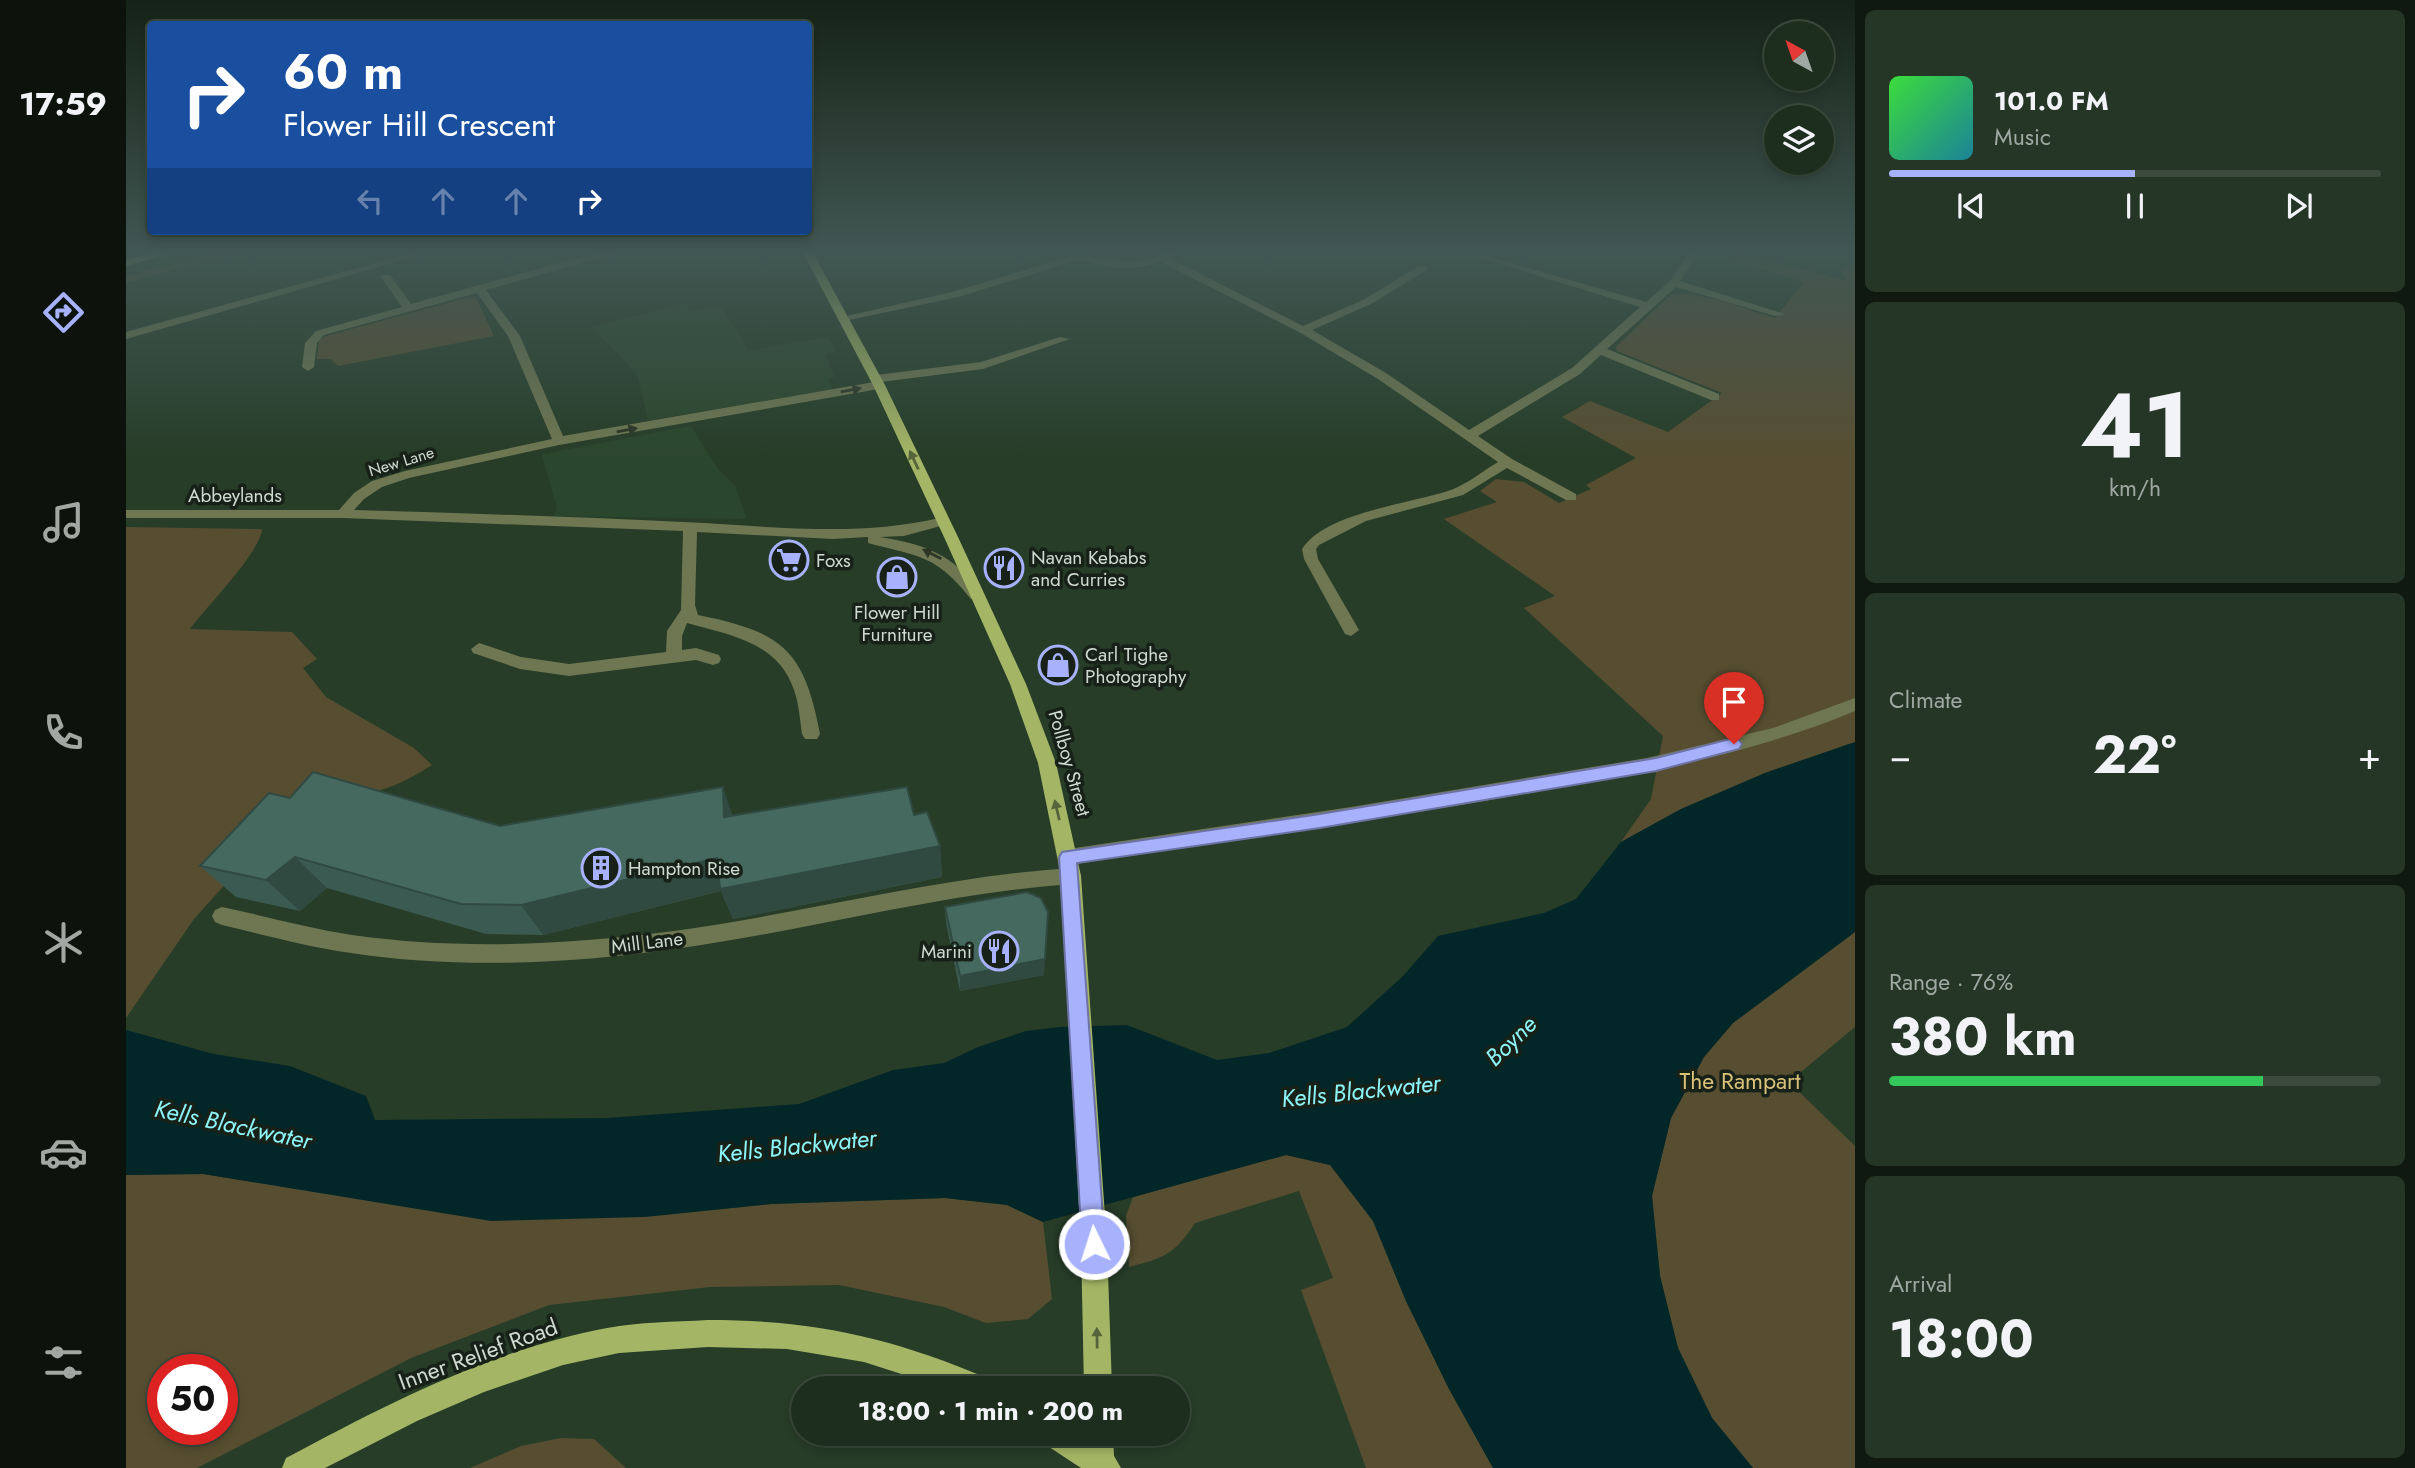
<!DOCTYPE html>
<html lang="en">
<head>
<meta charset="utf-8">
<style>
	body { margin:0; font-family:Jost,sans-serif; background:#253627; color:#f1f3f6; height:100vh; display:flex; flex-direction:column; font-size:26px; white-space:nowrap }
	* { box-sizing:border-box; margin:0 }
	p { font-size:23px; color:#a0a8a4 }
	.icon { flex:none; width:38px; height:38px; fill:none; stroke:currentColor; stroke-width:2; stroke-linecap:round; stroke-linejoin:round }
	.map { position:relative; flex:1; overflow:hidden }
	.sheet { display:flex; flex-direction:column; gap:10px; padding:10px; background:#101910; width:560px }
	.sheet>* { flex:none }
	.top-card { position:absolute; left:21px; top:21px; width:665px; height:214px; border-radius:7px; box-shadow:0 4px 10px #0003,0 0 0 2px #3b4a3c; background:#1a4fa0; color:#fff; overflow:hidden }
	.needle { width:46px; rotate:320deg }
	.controls { position:absolute; left:1638px; top:21px; display:grid; gap:14px }
	.controls a { display:grid; place-items:center; width:70px; height:70px; border-radius:50%; background:#1d2e1e; box-shadow:0 4px 10px #0003,0 0 0 2px #3b4a3c; font-size:35px }
	.speed { position:absolute; left:21px; top:1354px; display:flex; gap:14px; font-size:35px; font-weight:700; text-align:center }
	.speed>* { display:grid; place-content:center; width:91px; height:91px; border-radius:50%; background:#1d2e1e; box-shadow:0 4px 10px #0003,0 0 0 2px #3b4a3c; line-height:1 }
	.speed .limit { border:10px solid #d22; background:#fff; color:#111 }
	.pin { position:absolute; display:grid; place-items:center; width:60px; height:60px; color:#fff; margin:-72px -30px; border-radius:50% 50% 50% 0; rotate:-45deg; box-shadow:0 0 7px #0007 }
	.pin .icon { rotate:45deg }
	.me { position:absolute; width:77px; margin:-38px; rotate:356deg; stroke-linejoin:round; filter:drop-shadow(0 0 5px #0008) }
	.turn { display:flex; align-items:center; gap:24px; height:147px; padding:0 21px; font-size:32px }
	.turn .icon { width:91px; height:91px; stroke-width:2.5 }
	.turn b { display:block; font-size:49px; line-height:60px }
	.lanes { display:flex; align-items:center; height:66px; padding:0 21px; background:#0003; justify-content:center; gap:35px; direction:ltr }
	.lanes .off { opacity:.35 }
	.big { font-size:52px; font-weight:700; line-height:1.1 }
	.sheet .widget { flex:1; display:flex; flex-direction:column; justify-content:center; gap:10px; min-width:0; padding:0 24px; border-radius:10px; background:#253627 }
	.sheet .dial { align-items:center; gap:0 }
	.dial b { font-size:91px; line-height:1 }
	.song { display:flex; align-items:center; gap:21px }
	.cover { width:84px; height:84px; border-radius:10px; background:linear-gradient(135deg,hsl(120 70% 55%),hsl(190 70% 35%)) }
	.played { height:7px; border-radius:4px; background:linear-gradient(90deg,#a7b1fc 50%,#3b4a3c 50%) }
	.keys { display:flex; justify-content:space-around; direction:ltr }
	.heat { display:flex; justify-content:space-between; align-items:center; font-size:38px; direction:ltr }
	.charge { height:10px; border-radius:5px; background:linear-gradient(90deg,#34c759 76%,#3b4a3c 0) }
	.trip { position:absolute; left:665px; top:1376px; width:399px; height:70px; border-radius:35px; background:#1d2e1e; box-shadow:0 4px 10px #0003,0 0 0 2px #3b4a3c; font-weight:700; line-height:70px; text-align:center }
	main { display:flex; flex:1; min-height:0 }
	.tabs { display:flex; flex-direction:column; width:126px; justify-content:space-around; align-items:center; background:#0c120c; color:#a0a8a4 }
	.tabs .icon { width:49px; height:49px }
	.tabs .active { color:#a7b1fc }
	.tabs b { font-size:32px; color:#f1f3f6 }
	.map>svg:first-child { display:block }
	.built { fill:#2a462c }
	.green { fill:#574e31; fill-rule:evenodd }
	.water { fill:#032728 }
	.lines { fill:none; stroke-linecap:round; stroke-linejoin:round }
	.minor { fill:#6e7751; fill-rule:evenodd }
	.major { fill:#a4b665; fill-rule:evenodd }
	.wall { fill:#3b5a51 }
	.shaded-wall { fill:#304a42 }
	.building { fill:#45695e; stroke:#304a42; stroke-width:2 }
	.oneway { fill:#2d3626 }
	.oneway2 { fill:#56643b }
	.route { fill:#a7b1fc; stroke:#6d73a4; stroke-width:2 }
	.labels { text-anchor:middle; stroke-width:7; stroke-linejoin:round; paint-order:stroke }
	.far-street-label { font-size:16px; fill:#cedbce; stroke:#172118 }
	.street-label { font-size:19px; fill:#cedbce; stroke:#172118 }
	.poi-label { font-size:19px; fill:#cedbce; stroke:#172118; text-anchor:start }
	.near-park-label { font-size:23px; fill:#d8c278; stroke:#172118 }
	.near-street-label { font-size:23px; fill:#cedbce; stroke:#172118 }
	.near-water-label { font-size:24px; font-style:italic; fill:#8df5f8; stroke:#172118 }
</style>
</head>
<body>
<main>
<nav class="tabs">
<b>17:59</b>
<svg class="icon active" aria-label="directions" viewBox="0 0 24 24"><path d="M12 3l9 9-9 9-9-9zM9 14v-3h6M13 9l2 2-2 2"/></svg>
<svg class="icon" aria-label="music" viewBox="0 0 24 24"><path d="M9 18V5l10-2v13"/><circle cx="6" cy="18" r="3"/><circle cx="16" cy="16" r="3"/></svg>
<svg class="icon" aria-label="phone" viewBox="0 0 24 24"><path d="M5 4h4l2 5-3 2q2 4 5 5l2-3 5 2v4C11 20 4 13 5 4z"/></svg>
<svg class="icon" aria-label="climate" viewBox="0 0 24 24"><path d="M12 3v18M4 7l16 10M4 17L20 7"/></svg>
<svg class="icon" aria-label="car" viewBox="0 0 24 24"><path d="M5 17H2v-5l4-1 3-4h7l3 4 3 1v5h-3M9 17h6M6 11h13"/><circle cx="7" cy="17" r="2"/><circle cx="17" cy="17" r="2"/></svg>
<svg class="icon" aria-label="filters" viewBox="0 0 24 24"><path d="M4 7h16M4 17h16"/><circle cx="9" cy="7" r="2"/><circle cx="15" cy="17" r="2"/></svg>
</nav>
<div class="map">
<svg width="1729" height="1468" viewBox="0 0 1729 1468">
	<rect width="100%" height="100%" fill="#273d28"/>
	<path class="built" d="M559 303 566 311 593 305 623 350 702 337 711 351 699 354 709 377 702 379 707 390 522 420 511 375 466 327Z
		M565 426 592 469 609 486 621 519 428 516 431 508 417 460V454Z"/>
	<path class="green" d="M95 251H120L0 283V276Z
		M962 251H1040C1017 260 983 272 962 251Z
		M1613 253 1721 281 1714 272 1729 256V742L1639 773 1555 809 1495 842 1525 799 1537 736 1398 608 1429 596 1318 519 1371 502 1354 491 1370 479 1398 482 1433 503 1465 489 1460 485 1510 458 1436 417 1464 401 1542 432 1596 393 1491 351 1490 347 1543 296C1570 288 1621 310 1649 318L1678 282 1606 261Z
		M344 297 350 298 368 336 212 366 205 359H191L193 340 200 336Z
		M0 527 136 529C134 553 80 607 64 629L166 632 191 659 177 668 200 697 288 748 306 765C257 797 231 796 174 801L68 919 0 1018Z
		M1729 932V1027L1663 1082 1729 1146V1468H1627L1586 1418 1552 1348 1534 1276 1526 1196 1545 1118 1578 1057 1607 1023Z
		M1160 1155 1204 1165 1247 1221 1280 1301 1323 1389 1367 1468H1240L1175 1290 1207 1278 1173 1191 1069 1223C1049 1254 1038 1258 1003 1267L1000 1216 1007 1197Z
		M77 1174 224 1197 518 1217 645 1204 819 1198 881 1205 917 1222 926 1299 902 1319 860 1323 818 1307 713 1285 584 1287 423 1305 285 1358 71 1468H0V1175ZM37 1370H96V1430H37Z
		M435 1438 468 1439 500 1468H344L395 1446Z"/>
	<path class="water" d="M1729 742V932L1607 1023 1578 1057 1545 1118 1526 1196 1534 1276 1552 1348 1586 1418 1627 1468H1367L1323 1389 1280 1301 1247 1221 1204 1165 1160 1155 917 1222 881 1205 819 1198 645 1204 518 1217 365 1221 77 1174 0 1175V1030L88 1054 164 1066 240 1096 249 1120 481 1118 673 1104 767 1070 818 1063 852 1047 900 1031 934 1027 1001 1025 1091 1060 1143 1053 1221 1027 1277 976 1312 936 1418 913 1450 899 1495 842 1555 809 1639 773Z"/>
	<g class="lines">
		<path class="minor" d="M293 251H309L0 339V332Z
			M498 251V255L478 257 360 290 394 336 437 436 748 382 744 379 750 375 855 362 934 337 944 339 857 369 755 382 759 385 753 389 433 445 283 478 256 487 238 499 228 510C338 513 448 517 558 522 644 526 733 538 817 517L822 518V524L778 536 754 537C801 545 825 554 855 591L858 595 855 599H845C809 554 794 557 742 543V537L707 539 571 532 569 605 572 615C656 632 678 649 694 734L691 739H679L676 734C674 720 673 704 668 690 652 642 604 635 561 623L556 636V650L570 648 593 655 595 659 593 663 587 665 570 660 443 676 394 669 347 653 345 649 353 643 395 657 443 664 540 652 541 631 555 610 557 531 217 518H0V510H213L228 493 246 481 279 471 426 439 382 336 351 293 198 335 191 343 188 367 182 371 176 367 179 343 190 331 276 307 255 277 256 275H264L285 304 473 252Z
			M1045 251H1058L1045 259 1177 326 1237 300 1293 266H1301V270L1245 304 1186 330 1260 373 1343 430 1446 368 1514 307 1351 257V253L1520 302 1544 281 1564 251H1574L1554 281 1659 314 1649 316 1550 287 1481 349 1593 394V400H1585L1475 355 1454 374 1352 436 1386 459 1450 494V500H1440L1381 468 1337 495 1240 521 1193 545 1190 549 1192 559 1233 630 1225 636 1219 634 1178 559 1176 549C1200 512 1284 504 1325 490 1341 484 1357 471 1372 462L1252 379 1173 332 1035 262 1016 267 991 268 953 260 832 297 718 321 712 318 826 292 953 254 979 260 1004 262 1026 259Z
			M1304 251H1316L1306 257 1301 254Z
			M1729 698V711C1617 758 1499 776 1381 797 1235 822 1088 844 942 865L935 863 932 857 935 851 942 849 1225 807 1521 758 1647 728Z
			M945 868 952 870 955 876 952 882 945 884C810 894 681 931 548 949 441 964 332 969 225 953 182 947 139 935 96 925L89 922 86 916 89 910 96 907C139 916 182 928 226 935 332 950 441 945 548 931 681 913 810 877 945 868Z"/>
		<path class="major" d="M36 251H53L0 266V260Z
			M676 251H686L759 385 832 537 900 684 930 763 955 876 981 1244 986 1388H958L955 1244 935 876 912 763 884 684 818 537 747 385Z
			M582 1320C687 1320 764 1337 861 1378L865 1388H819L738 1362 661 1349 582 1347 493 1353 437 1365 358 1392 291 1421 199 1468H156L160 1458C261 1404 367 1349 481 1328 514 1322 548 1322 582 1320Z
			M913 1433H953L959 1437V1433H987L988 1456 995 1468H955L917 1443Z"/>
	</g>
	<path class="wall" d="M607 815H788L814 846 816 877 607 919 595 891 417 935 360 934 201 888 174 911 110 897 74 866 374 826Z
		M819 907 918 975 834 991 820 923Z"/>
	<path class="shaded-wall" d="M597 787 608 820 598 817Z
		M814 846 816 877 607 919 595 891 417 935 395 905 591 858Z
		M169 857 201 888 174 911 140 880Z
		M919 959 918 975 834 991V976Z"/>
	<path class="building" d="M187 772 374 826 597 787 598 817 781 787 788 815 801 812 814 846 594 889 591 858 395 905 335 904 169 857 140 880 74 866 143 793 164 798Z
		M901 892 915 898 922 912 919 959 834 976 819 907Z"/>
	<defs><path id="oneway-solid" d="M-6-.8H1V-3.2L6.5 0L1 3.2V.8H-6Z" transform="scale(1.75)"/></defs>
	<g class="oneway">
		<use href="#oneway-solid" transform="translate(725 390) rotate(-10)"/>
		<use href="#oneway-solid" transform="translate(501 430) rotate(-10)"/>
		<use href="#oneway-solid" transform="translate(806 554) rotate(-153)"/>
	</g>
	<g class="oneway2">
		<use href="#oneway-solid" transform="translate(788 460) rotate(-115)"/>
		<use href="#oneway-solid" transform="translate(931 810) rotate(-103)"/>
		<use href="#oneway-solid" transform="translate(971 1338) rotate(-91)"/>
	</g>
	<linearGradient id="sky" x2="0" y2="1"><stop stop-color="#152216"/><stop offset="0.55" stop-color="#415753"/><stop offset="1" stop-color="#415753" stop-opacity="0"/></linearGradient>
	<rect width="1729" height="457" fill="url(#sky)"/>
	<path class="route" d="M1608 738 1613 740 1616 744 1613 749 1530 771 1194 828 951 863 979 1244 976 1252 968 1255 959 1252 956 1244 933 857 936 852 1194 814 1530 758Z"/>
	<defs>
		<symbol id="supermarket-ring" viewBox="-11 -11 22 22"><circle r="9.5" fill="#172118" stroke="#a7b1fc" stroke-width="1.5"/><path d="M-6-5.5h2.5l.6 2H6L4.5 2H-2.5L-4.4-4H-6ZM-1.5 3.2a1.3 1.3 0 1 0 .1 0ZM3 3.2a1.3 1.3 0 1 0 .1 0Z" fill="#a7b1fc"/></symbol>
		<symbol id="restaurant-ring" viewBox="-11 -11 22 22"><circle r="9.5" fill="#172118" stroke="#a7b1fc" stroke-width="1.5"/><path d="M-5-6h1v4h1v-4h1v4h1v-4h1v5L-1.5 .5V6h-2V.5L-5-1ZM5-6V6H3V1.5H1.5Q1.5-4 5-6Z" fill="#a7b1fc"/></symbol>
		<symbol id="shop-ring" viewBox="-11 -11 22 22"><circle r="9.5" fill="#172118" stroke="#a7b1fc" stroke-width="1.5"/><path d="M-5-2.5h2.3a2.7 3.5 0 0 1 5.4 0H5L5.5 6h-11ZM-1.5-2.5h3a1.5 2.3 0 0 0-3 0Z" fill="#a7b1fc"/></symbol>
		<symbol id="building-ring" viewBox="-11 -11 22 22"><circle r="9.5" fill="#172118" stroke="#a7b1fc" stroke-width="1.5"/><path d="M-4-6H4V6H1V3H-1V6H-4ZM-2.5-4.3h1.7v1.8h-1.7ZM.8-4.3h1.7v1.8H.8ZM-2.5-1h1.7V.8h-1.7ZM.8-1h1.7V.8H.8Z" fill="#a7b1fc"/></symbol>
	</defs>
	<g fill-rule="evenodd">
		<use href="#supermarket-ring" x="641" y="538" width="44" height="44"/>
		<use href="#restaurant-ring" x="856" y="546" width="44" height="44"/>
		<use href="#shop-ring" x="749" y="555" width="44" height="44"/>
		<use href="#shop-ring" x="910" y="643" width="44" height="44"/>
		<use href="#building-ring" x="453" y="846" width="44" height="44"/>
		<use href="#restaurant-ring" x="851" y="929" width="44" height="44"/>
	</g>
	<g class="labels">
		<g class="far-street-label">
			<text transform="translate(275 461) rotate(-17)" y="6">New Lane</text>
		</g>
		<g class="street-label">
			<text x="109" y="502">Abbeylands</text>
			<text transform="translate(944 763) rotate(74)" y="7">Pollboy Street</text>
			<text transform="translate(521 942) rotate(-7)" y="7">Mill Lane</text>
		</g>
		<g class="poi-label">
			<text x="905" y="564">Navan Kebabs<tspan x="905" dy="22">and Curries</tspan></text>
			<text x="690" y="567">Foxs</text>
			<text x="771" y="619" text-anchor="middle">Flower Hill<tspan x="771" dy="22">Furniture</tspan></text>
			<text x="959" y="661">Carl Tighe<tspan x="959" dy="22">Photography</tspan></text>
			<text x="502" y="875">Hampton Rise</text>
			<text x="846" y="958" text-anchor="end">Marini</text>
		</g>
		<g class="near-park-label">
			<text x="1614" y="1089">The Rampart</text>
		</g>
		<g class="near-street-label">
			<text transform="translate(352 1354) rotate(-20)" y="8">Inner Relief Road</text>
		</g>
		<g class="near-water-label">
			<text transform="translate(1385 1041) rotate(-44)" y="8">Boyne</text>
			<text transform="translate(1235 1091) rotate(-6)" y="8">Kells Blackwater</text>
			<text transform="translate(107 1125) rotate(12)" y="8">Kells Blackwater</text>
			<text transform="translate(671 1146) rotate(-6)" y="8">Kells Blackwater</text>
		</g>
	</g>
</svg>
<div class="controls">
<a><svg class="needle" viewBox="-14 -14 28 28"><path d="M0-13l5 13h-10z" fill="#e53935"/><path d="M0 13l5-13h-10z" fill="#a0a8a4"/></svg></a>
<a><svg class="icon" aria-label="layers" viewBox="0 0 24 24"><path d="M12 4l9 5-9 5-9-5zM3 14l9 5 9-5"/></svg></a>
</div>
<div class="speed"><div class="limit">50</div></div>
<div class="pin" style="left:1608px;top:744px;background:#d93025"><svg class="icon" aria-label="arrive" viewBox="0 0 24 24"><path d="M6 21V4h12l-3 4 3 4H6"/></svg></div>
<svg class="me" style="left:968px;top:1244px" viewBox="-20 -20 40 40"><circle r="17" fill="#a7b1fc" stroke="#fff" stroke-width="3"/><path d="M0-11L8 9 0 5-8 9z" fill="#fff"/></svg>
<div class="trip">18:00 · 1 min · 200 m</div>
<div class="top-card">
<div class="turn"><svg class="icon" aria-label="right" viewBox="0 0 24 24"><path d="M7 20v-9h11M14 6l5 5-5 5"/></svg><div><b>60 m</b>Flower Hill Crescent</div></div>
<div class="lanes"><svg class="icon off" aria-label="left" viewBox="0 0 24 24"><path d="M17 20v-9H6M10 6l-5 5 5 5"/></svg><svg class="icon off" aria-label="ahead" viewBox="0 0 24 24"><path d="M12 20V5M6 11l6-6 6 6"/></svg><svg class="icon off" aria-label="ahead" viewBox="0 0 24 24"><path d="M12 20V5M6 11l6-6 6 6"/></svg><svg class="icon" aria-label="right" viewBox="0 0 24 24"><path d="M7 20v-9h11M14 6l5 5-5 5"/></svg></div>
</div>
</div>
<section class="sheet">
<div class="widget">
<div class="song"><i class="cover"></i><div><b>101.0 FM</b><p>Music</p></div></div>
<div class="played"></div>
<div class="keys"><svg class="icon" aria-label="previous" viewBox="0 0 24 24"><path d="M18 5L8 12l10 7zM5 5v14"/></svg><svg class="icon" aria-label="pause" viewBox="0 0 24 24"><path d="M8 5v14M16 5v14"/></svg><svg class="icon" aria-label="next" viewBox="0 0 24 24"><path d="M6 5l10 7-10 7zM19 5v14"/></svg></div>
</div>
<div class="widget dial"><b>41</b><p>km/h</p></div>
<div class="widget"><p>Climate</p>
<div class="heat"><a>−</a><b class="big">22°</b><a>+</a></div>
</div>
<div class="widget"><p>Range · 76%</p><b class="big">380 km</b><div class="charge"></div></div>
<div class="widget"><p>Arrival</p><b class="big">18:00</b></div>
</section>
</main>
</body>
</html>
